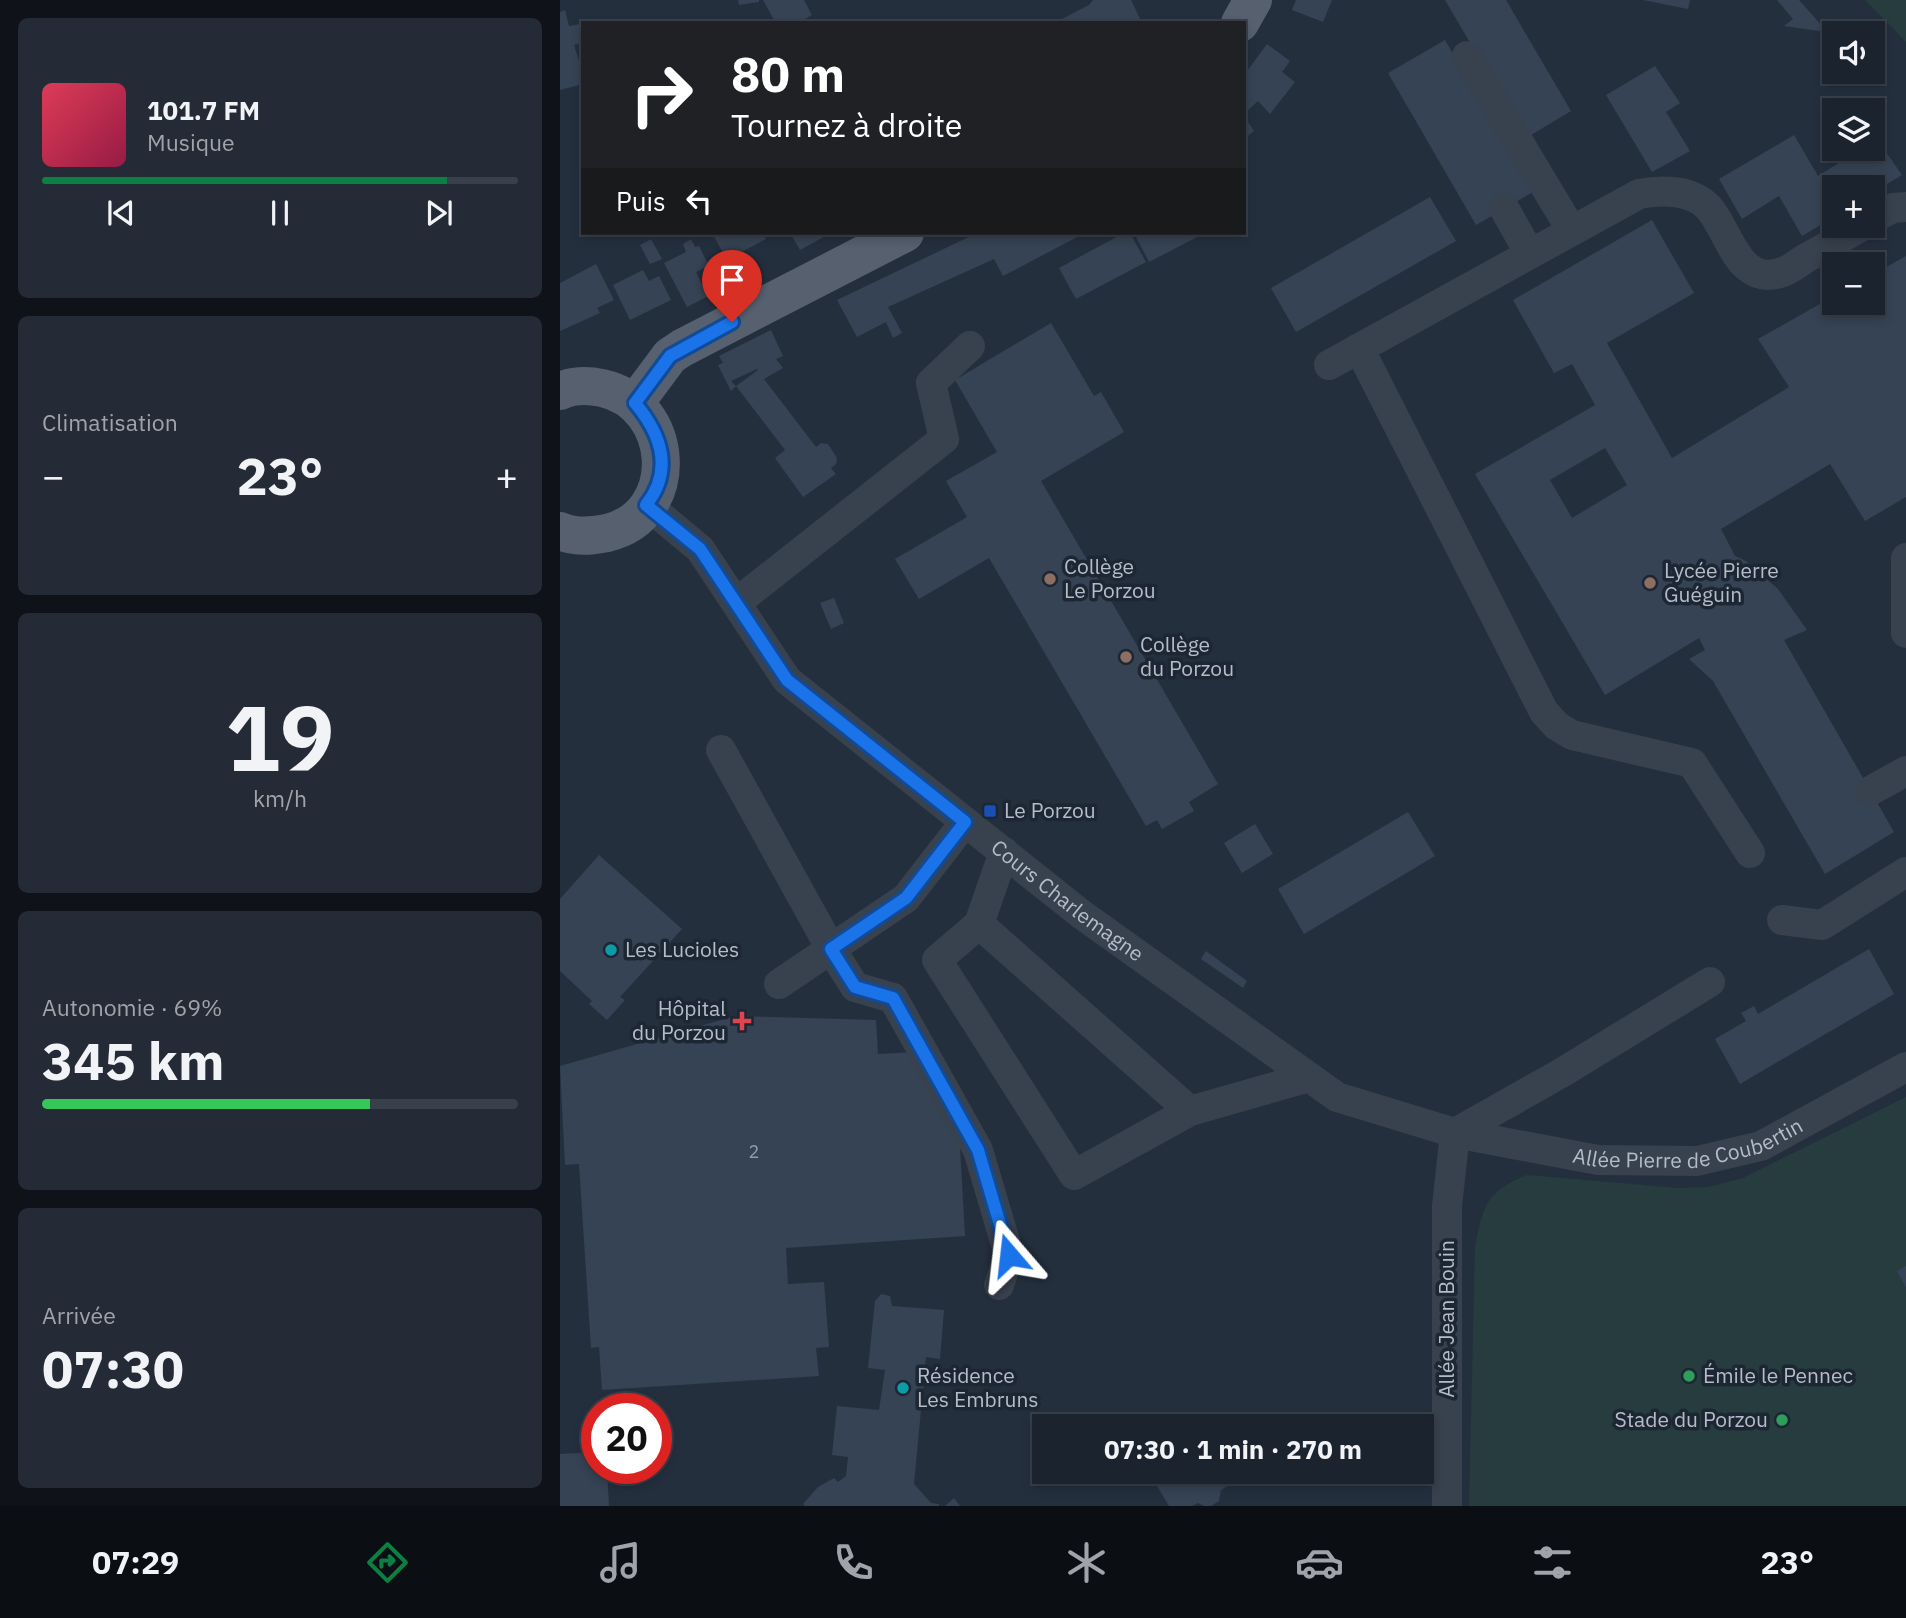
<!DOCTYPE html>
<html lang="fr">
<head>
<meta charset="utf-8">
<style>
	body { margin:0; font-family:"IBM Plex Sans",sans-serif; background:#242b36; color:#f1f3f6; height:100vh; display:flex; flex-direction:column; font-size:26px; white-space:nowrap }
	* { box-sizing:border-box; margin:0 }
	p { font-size:23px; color:#a0a4aa }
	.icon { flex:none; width:38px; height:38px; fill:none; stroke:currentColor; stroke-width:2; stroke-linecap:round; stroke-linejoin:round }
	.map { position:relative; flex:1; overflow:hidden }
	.drawer { display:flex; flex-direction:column; gap:18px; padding:18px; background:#0f1319; width:560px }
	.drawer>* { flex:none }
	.guide { position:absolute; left:21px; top:21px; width:665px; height:214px; border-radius:0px; box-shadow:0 4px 10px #0003,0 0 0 2px #39404a; background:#202124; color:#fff; overflow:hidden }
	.tools { position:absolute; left:1262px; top:21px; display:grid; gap:14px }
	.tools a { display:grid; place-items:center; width:63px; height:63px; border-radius:0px; background:#1b232e; box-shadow:0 4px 10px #0003,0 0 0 2px #39404a; font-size:35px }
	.speed { position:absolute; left:21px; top:1393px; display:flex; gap:14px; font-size:35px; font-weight:700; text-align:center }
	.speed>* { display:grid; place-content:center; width:91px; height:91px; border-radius:50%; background:#1b232e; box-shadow:0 4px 10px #0003,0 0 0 2px #39404a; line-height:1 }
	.speed .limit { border:10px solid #d22; background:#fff; color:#111 }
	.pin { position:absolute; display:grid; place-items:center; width:60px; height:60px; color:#fff; margin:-72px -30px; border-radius:50% 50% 50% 0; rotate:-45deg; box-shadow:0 0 7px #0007 }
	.pin .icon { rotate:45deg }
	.me { position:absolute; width:77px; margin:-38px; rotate:343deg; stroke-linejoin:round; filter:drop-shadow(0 0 5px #0008) }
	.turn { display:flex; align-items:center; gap:24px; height:147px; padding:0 35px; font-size:32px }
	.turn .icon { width:91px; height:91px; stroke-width:2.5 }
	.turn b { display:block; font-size:49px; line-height:60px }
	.then { display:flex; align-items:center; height:66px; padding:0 35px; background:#0003; gap:14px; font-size:26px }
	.big { font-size:52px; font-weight:700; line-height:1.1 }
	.drawer .tile { flex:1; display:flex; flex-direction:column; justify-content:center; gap:10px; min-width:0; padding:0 24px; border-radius:10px; background:#242b36 }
	.drawer .dial { align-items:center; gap:0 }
	.dial b { font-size:91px; line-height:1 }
	.song { display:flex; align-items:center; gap:21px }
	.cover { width:84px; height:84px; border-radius:10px; background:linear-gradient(135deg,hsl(350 70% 55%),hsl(340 70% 35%)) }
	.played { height:7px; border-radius:4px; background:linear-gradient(90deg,#0b8043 85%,#39404a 85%) }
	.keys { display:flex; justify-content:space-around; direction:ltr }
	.heat { display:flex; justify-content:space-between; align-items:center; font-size:38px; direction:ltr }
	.charge { height:10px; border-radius:5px; background:linear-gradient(90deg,#34c759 69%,#39404a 0) }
	.trip { position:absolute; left:472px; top:1414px; width:402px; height:70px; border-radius:0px; background:#1b232e; box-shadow:0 4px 10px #0003,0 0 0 2px #39404a; font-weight:700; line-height:70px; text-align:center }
	.tabs { display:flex; height:112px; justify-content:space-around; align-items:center; background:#0b0e12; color:#a0a4aa }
	.tabs .icon { width:49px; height:49px }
	.tabs .current { color:#0b8043 }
	.tabs b { font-size:32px; color:#f1f3f6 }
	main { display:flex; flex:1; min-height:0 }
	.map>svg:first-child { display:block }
	.green { fill:#263c3f }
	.building { fill:#364354; fill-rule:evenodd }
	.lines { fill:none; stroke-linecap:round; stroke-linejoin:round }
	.minor { stroke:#38414e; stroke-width:30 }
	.major { stroke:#56606e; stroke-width:38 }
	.route-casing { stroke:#114b97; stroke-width:18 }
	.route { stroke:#1a73e8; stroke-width:12 }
	.education-dot { fill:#8d6e63; stroke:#1d2633; stroke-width:2.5 }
	.transit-dot { fill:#1a4fb4; stroke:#1d2633; stroke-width:2.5 }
	.culture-dot { fill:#0f9aa8; stroke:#1d2633; stroke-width:2.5 }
	.health-dot { fill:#e0444e; stroke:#1d2633; stroke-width:2.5 }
	.leisure-dot { fill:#2e9e5b; stroke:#1d2633; stroke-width:2.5 }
	.labels { text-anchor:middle; stroke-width:7; stroke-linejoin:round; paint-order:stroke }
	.number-label { font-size:18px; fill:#929caa }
	.poi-label { font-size:21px; fill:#b4bcc9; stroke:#1d2633; text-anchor:start }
	.street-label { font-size:21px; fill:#b4bcc9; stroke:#1d2633 }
</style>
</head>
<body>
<main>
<section class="drawer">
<div class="tile">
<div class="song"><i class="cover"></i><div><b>101.7 FM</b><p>Musique</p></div></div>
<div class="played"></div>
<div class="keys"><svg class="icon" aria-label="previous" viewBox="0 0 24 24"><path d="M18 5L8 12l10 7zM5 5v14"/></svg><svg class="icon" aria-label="pause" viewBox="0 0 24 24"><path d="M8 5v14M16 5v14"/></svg><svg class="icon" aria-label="next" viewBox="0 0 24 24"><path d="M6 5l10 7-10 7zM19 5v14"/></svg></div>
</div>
<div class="tile"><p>Climatisation</p>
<div class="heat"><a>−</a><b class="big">23°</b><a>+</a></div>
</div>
<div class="tile dial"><b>19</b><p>km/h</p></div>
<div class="tile"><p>Autonomie · 69%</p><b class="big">345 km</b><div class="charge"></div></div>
<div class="tile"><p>Arrivée</p><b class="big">07:30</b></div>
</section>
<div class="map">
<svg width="1346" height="1506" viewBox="0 0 1346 1506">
	<rect width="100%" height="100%" fill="#242f3e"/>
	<path class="green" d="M1305 0H1346V42Z
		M1346 1097V1506H909L915 1246C923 1206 927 1190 967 1175L1119 1188 1148 1187 1183 1178Z"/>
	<path class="building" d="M178 0H199V2L179 5Z
		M203 0H244L252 15 238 23H216Z
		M533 0H571L582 23H494L529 5Z
		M736 0H772L763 22 732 10Z
		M885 0H946L1011 111 966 138Z
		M1083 0H1130L1128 9Z
		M1217 0H1239L1264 28 1259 31 1224 26 1233 19Z
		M5 10 9 26 20 24 23 27V42L14 45 23 74V84L0 90V12Z
		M885 40 973 192 916 225 828 73Z
		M707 44 730 61 722 72 735 82 710 114 698 101 684 114V75Z
		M1095 66 1120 103 1106 112 1130 151 1092 172 1046 95Z
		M684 116 694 131 684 139Z
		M1234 135 1258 176 1301 149H1312V141L1317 139 1342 175 1312 193V187H1274V217L1242 236 1219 196 1182 219 1159 179Z
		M870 197 896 241 736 332 711 288Z
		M1092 220 1134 293 1047 343 1112 458 1229 387 1198 339 1274 296V303H1312V275L1346 256V497L1305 521 1270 464 1161 529 1175 556 1186 561 1218 589 1247 630 1224 640 1334 832 1265 874 1153 681 1129 659 1145 650 1139 638 1045 695 915 474 1035 405 1012 364 994 373 953 300ZM1045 448 1067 485 1012 518 990 480Z
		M152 233H203L206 239 167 260Z
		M230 233H271L240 250Z
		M417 233H525L443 276 434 259 328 307 342 333 333 338 326 322 297 337 277 300Z
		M564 233H570L586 262 516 299 499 268Z
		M574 233H645L589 262Z
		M91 239 102 259 90 264 80 245Z
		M131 239 135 247 139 246 149 266 136 272 148 296 127 307 104 263 126 252 123 244Z
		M36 264 54 300 37 308 40 313 0 331V283Z
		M83 270 89 281 99 276 111 300 70 320 53 285Z
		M491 323 534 396 541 392 564 432 481 481 658 784 629 802 634 811 602 829 597 820 586 826 429 558 359 599 335 559 407 517 386 481 437 452 395 380Z
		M211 330 223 356 216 359 223 368 204 379 256 447 261 443 268 444 277 458 276 464 271 468 276 474 243 497 215 458 225 450 176 386 171 391 158 365 163 363 159 356ZM197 369 198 370 176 386 171 381Z
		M274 598 284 623 271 629 260 603Z
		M848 812 875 856 744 934 718 889Z
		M695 824 713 854 682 873 664 843Z
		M39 855 122 929 60 997 65 1000 47 1020 29 1004 32 1001 0 971V899Z
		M1309 949 1334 994 1180 1084 1155 1039 1186 1021 1181 1013 1194 1006 1198 1014Z
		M646 951 687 981 683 988 641 959Z
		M175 1016 316 1020 318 1054 355 1052 399 1130 405 1236 226 1248 228 1284 264 1282 269 1347 256 1348 259 1376 42 1390 39 1347 31 1348 19 1164 5 1165 0 1066Z
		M1346 1266V1288L1337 1271Z
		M321 1294 330 1296 332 1306 384 1310 380 1359 366 1357 354 1484 371 1503 379 1504V1506H245L243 1504 258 1487 274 1478 278 1482 286 1476 288 1457 272 1455 277 1406 319 1410 325 1370 308 1368 315 1301Z
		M37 1452V1468H47L49 1506H0V1454Z
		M605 1472H682L684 1476 661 1490 659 1501 651 1506H644L638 1503 632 1506H609L593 1479Z
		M394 1498 400 1506H385Z"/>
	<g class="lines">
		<g class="minor">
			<path d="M907 56 1012 231"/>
			<path d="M944 208 970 254"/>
			<path d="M1312 219 1333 208 1346 207"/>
			<path d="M799 348 984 712 997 726 1012 735 1132 763 1190 853"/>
			<path d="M769 365 1079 194C1101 190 1132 189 1149 208 1170 232 1178 288 1223 272 1231 269 1239 263 1246 258 1265 248 1283 237 1302 226"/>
			<path id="s1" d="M87 505 140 549 227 680 521 914 777 1097 895 1133 1038 1160 1137 1161 1201 1146 1346 1067"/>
			<path d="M1346 558V633"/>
			<path d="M176 603 384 439 371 383 410 346"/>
			<path d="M161 750 271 949 295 987 333 998 418 1150 449 1255 439 1285"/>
			<path d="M1310 791 1346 771"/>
			<path d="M1222 920 1262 925 1346 872"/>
			<path d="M419 924 630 1111 514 1175 377 960 419 924 444 852"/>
			<path d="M219 984 346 898 405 822"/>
			<path d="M630 1111 749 1077"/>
			<path d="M895 1133 1003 1072 1150 982"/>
			<path d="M887 1506V1206L895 1133"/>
		</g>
		<path class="major" d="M680 23 693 0
			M0 391C13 385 28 385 42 388 116 404 123 515 47 533 32 536 15 538 0 531
			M75 403 110 356 122 348 345 233"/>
	</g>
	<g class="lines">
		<defs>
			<path id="route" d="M172 322 110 356 75 403C101 434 114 470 86 505L140 549 227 680 405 822 346 898 271 949 295 987 333 998 418 1150 449 1255"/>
		</defs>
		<use href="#route" class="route-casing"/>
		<use href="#route" class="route"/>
	</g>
	<g class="education-dot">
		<circle cx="490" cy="579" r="7"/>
		<circle cx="1090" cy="583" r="7"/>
		<circle cx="566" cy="657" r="7"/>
	</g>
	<rect class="transit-dot" x="423" y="804" width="14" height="14" rx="3.5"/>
	<g class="culture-dot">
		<circle cx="51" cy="950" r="7"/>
		<circle cx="343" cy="1388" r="7"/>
	</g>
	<path class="health-dot" d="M178.5 1010.5h7v7h7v7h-7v7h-7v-7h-7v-7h7z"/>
	<g class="leisure-dot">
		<circle cx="1129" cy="1376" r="7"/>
		<circle cx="1222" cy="1420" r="7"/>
	</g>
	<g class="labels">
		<g class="number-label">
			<text x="194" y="1158">2</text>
		</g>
		<g class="poi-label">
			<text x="504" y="574">Collège<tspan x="504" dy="24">Le Porzou</tspan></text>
			<text x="1104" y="578">Lycée Pierre<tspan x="1104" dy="24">Guéguin</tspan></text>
			<text x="580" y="652">Collège<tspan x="580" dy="24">du Porzou</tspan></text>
			<text x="444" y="818">Le Porzou</text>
			<text x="65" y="957">Les Lucioles</text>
			<text x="166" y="1016" text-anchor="end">Hôpital<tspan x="166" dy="24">du Porzou</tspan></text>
			<text x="357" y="1383">Résidence<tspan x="357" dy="24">Les Embruns</tspan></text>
			<text x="1143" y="1383">Émile le Pennec</text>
			<text x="1208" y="1427" text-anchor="end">Stade du Porzou</text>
		</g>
		<g class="street-label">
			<text dy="7" stroke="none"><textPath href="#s1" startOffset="583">Cours Charlemagne</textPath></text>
			<text dy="7" stroke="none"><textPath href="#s1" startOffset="1278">Allée Pierre de Coubertin</textPath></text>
			<text transform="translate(887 1319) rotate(-90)" y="7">Allée Jean Bouin</text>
		</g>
	</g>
</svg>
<div class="tools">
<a><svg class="icon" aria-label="sound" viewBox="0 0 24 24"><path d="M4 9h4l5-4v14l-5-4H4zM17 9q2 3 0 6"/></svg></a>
<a><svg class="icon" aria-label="layers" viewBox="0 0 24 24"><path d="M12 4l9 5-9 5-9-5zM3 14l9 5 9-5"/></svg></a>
<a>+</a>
<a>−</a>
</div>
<div class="speed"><div class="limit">20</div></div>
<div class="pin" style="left:172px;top:322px;background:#d93025"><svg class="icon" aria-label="arrive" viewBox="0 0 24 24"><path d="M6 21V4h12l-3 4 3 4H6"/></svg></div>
<svg class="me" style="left:449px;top:1255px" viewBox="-20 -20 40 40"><path d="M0-17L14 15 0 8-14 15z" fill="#1a73e8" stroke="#fff" stroke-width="4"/></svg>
<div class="trip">07:30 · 1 min · 270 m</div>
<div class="guide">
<div class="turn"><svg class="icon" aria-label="right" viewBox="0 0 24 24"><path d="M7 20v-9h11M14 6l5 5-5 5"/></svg><div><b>80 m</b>Tournez à droite</div></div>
<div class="then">Puis<svg class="icon" aria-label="left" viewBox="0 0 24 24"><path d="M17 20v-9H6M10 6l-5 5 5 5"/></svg></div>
</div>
</div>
</main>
<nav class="tabs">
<b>07:29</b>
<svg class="icon current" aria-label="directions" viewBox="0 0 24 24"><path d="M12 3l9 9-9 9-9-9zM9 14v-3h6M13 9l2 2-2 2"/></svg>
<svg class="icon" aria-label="music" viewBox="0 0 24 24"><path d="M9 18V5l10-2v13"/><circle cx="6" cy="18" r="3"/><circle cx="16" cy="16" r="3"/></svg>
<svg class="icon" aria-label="phone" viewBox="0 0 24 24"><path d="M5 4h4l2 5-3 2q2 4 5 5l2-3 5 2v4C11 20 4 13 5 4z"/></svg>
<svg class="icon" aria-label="climate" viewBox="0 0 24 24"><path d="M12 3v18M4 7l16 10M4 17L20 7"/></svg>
<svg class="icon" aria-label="car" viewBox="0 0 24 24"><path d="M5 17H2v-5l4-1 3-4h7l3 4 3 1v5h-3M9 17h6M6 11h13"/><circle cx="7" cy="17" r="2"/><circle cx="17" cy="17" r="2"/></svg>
<svg class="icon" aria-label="filters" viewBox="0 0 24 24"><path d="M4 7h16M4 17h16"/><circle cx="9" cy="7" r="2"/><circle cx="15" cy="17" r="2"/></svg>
<b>23°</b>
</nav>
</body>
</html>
